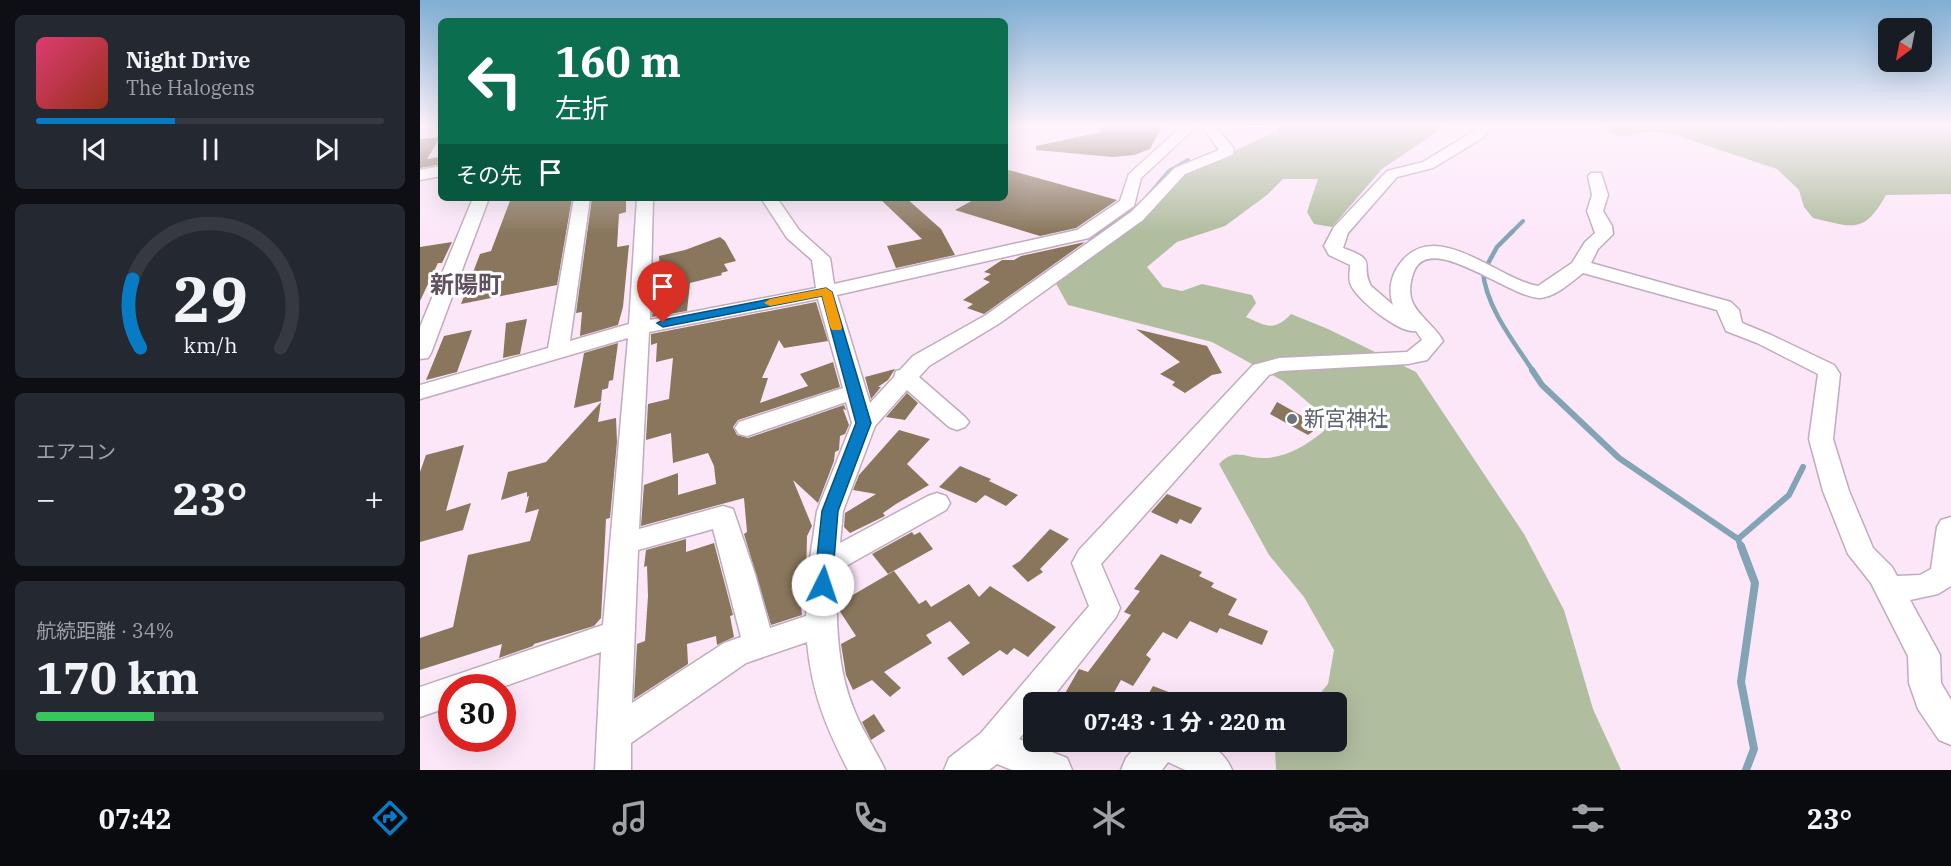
<!DOCTYPE html>
<html lang="ja">
<head>
<meta charset="utf-8">
<style>
	body { margin:0; font-family:"IBM Plex Serif","Noto Sans JP",serif; background:#242831; color:#f1f3f6; height:100vh; display:flex; flex-direction:column; font-size:22px; white-space:nowrap }
	* { box-sizing:border-box; margin:0 }
	p { font-size:20px; color:#9ea1a6 }
	.icon { flex:none; width:33px; height:33px; fill:none; stroke:currentColor; stroke-width:2; stroke-linecap:round; stroke-linejoin:round }
	.map { position:relative; flex:1; overflow:hidden }
	.side { display:flex; flex-direction:column; gap:15px; padding:15px; background:#0d0f14; width:420px }
	.side>* { flex:none }
	.banner { position:absolute; left:18px; top:18px; width:570px; height:183px; border-radius:9px; box-shadow:0 6px 24px #0002; background:#0b6e4f; color:#fff; overflow:hidden }
	.needle { width:39px; rotate:212deg }
	.controls { position:absolute; left:1458px; top:18px; display:grid; gap:12px }
	.controls a { display:grid; place-items:center; width:54px; height:54px; border-radius:9px; background:#171b24; box-shadow:0 6px 24px #0002; font-size:30px }
	.speed { position:absolute; left:18px; top:674px; display:flex; gap:12px; font-size:30px; font-weight:700; text-align:center }
	.speed>* { display:grid; place-content:center; width:78px; height:78px; border-radius:50%; background:#171b24; box-shadow:0 6px 24px #0002; line-height:1 }
	.speed .limit { border:9px solid #d22; background:#fff; color:#111 }
	.pin { position:absolute; display:grid; place-items:center; width:51px; height:51px; color:#fff; margin:-62px -26px; border-radius:50% 50% 50% 0; rotate:-45deg; box-shadow:0 0 6px #0007 }
	.pin .icon { rotate:45deg }
	.me { position:absolute; width:66px; margin:-33px; rotate:4deg; stroke-linejoin:round; filter:drop-shadow(0 0 4px #0008) }
	.turn { display:flex; align-items:center; gap:21px; height:126px; padding:0 18px; font-size:27px }
	.turn .icon { width:78px; height:78px; stroke-width:2.5 }
	.turn b { display:block; font-size:42px; line-height:51px }
	.then { display:flex; align-items:center; height:57px; padding:0 18px; background:#0003; gap:12px; font-size:22px }
	.big { font-size:45px; font-weight:800; line-height:1.1 }
	.side .widget { flex:1; display:flex; flex-direction:column; justify-content:center; gap:9px; min-width:0; padding:0 21px; border-radius:9px; background:#242831 }
	.side .dial { align-items:center; gap:0 }
	.dial svg { height:156px; overflow:visible; fill:none; stroke:#363941; stroke-width:7; stroke-linecap:round; text-anchor:middle }
	.dial text { fill:#f1f3f6; stroke:none }
	.song { display:flex; align-items:center; gap:18px }
	.cover { width:72px; height:72px; border-radius:9px; background:linear-gradient(135deg,hsl(340 70% 55%),hsl(10 70% 35%)) }
	.played { height:6px; border-radius:3px; background:linear-gradient(90deg,#087bc5 40%,#363941 40%) }
	.keys { display:flex; justify-content:space-around; direction:ltr }
	.heat { display:flex; justify-content:space-between; align-items:center; font-size:33px; direction:ltr }
	.charge { height:9px; border-radius:4px; background:linear-gradient(90deg,#34c759 34%,#363941 0) }
	.trip { position:absolute; left:603px; top:692px; width:324px; height:60px; border-radius:9px; background:#171b24; box-shadow:0 6px 24px #0002; font-weight:800; line-height:60px; text-align:center }
	.tab-bar { display:flex; height:96px; justify-content:space-around; align-items:center; background:#090b0e; color:#9ea1a6 }
	.tab-bar .icon { width:42px; height:42px }
	.tab-bar .current { color:#087bc5 }
	.tab-bar b { font-size:27px; color:#f1f3f6 }
	main { display:flex; flex:1; min-height:0 }
	.map>svg:first-child { display:block }
	.forest { fill:#b0bd9f }
	.lines { fill:none; stroke-linecap:round; stroke-linejoin:round }
	.stream-far3 { stroke:#83a4b5; stroke-width:4 }
	.stream-far2 { stroke:#83a4b5; stroke-width:4.5 }
	.stream-far1 { stroke:#83a4b5; stroke-width:6 }
	.stream { stroke:#83a4b5; stroke-width:8 }
	.building { fill:#89765c }
	.minor-casing { stroke:#bfacbd; stroke-width:3 }
	.minor { fill:#fff; fill-rule:evenodd }
	.route { fill:#087bc5; stroke:#055080; stroke-width:1.5 }
	.slow { fill:#f59e0b }
	.worship-dot { fill:#6b7280; stroke:#fff; stroke-width:2 }
	.labels { text-anchor:middle; stroke-width:6; stroke-linejoin:round; paint-order:stroke }
	.worship-label { font-size:21px; fill:#5b616d; stroke:#fff; text-anchor:start }
	.quarter-label { font-size:24px; font-weight:bold; fill:#61505f; stroke:#fff }
</style>
</head>
<body>
<main>
<section class="side">
<div class="widget">
<div class="song"><i class="cover"></i><div><b>Night Drive</b><p>The Halogens</p></div></div>
<div class="played"></div>
<div class="keys"><svg class="icon" aria-label="previous" viewBox="0 0 24 24"><path d="M18 5L8 12l10 7zM5 5v14"/></svg><svg class="icon" aria-label="pause" viewBox="0 0 24 24"><path d="M8 5v14M16 5v14"/></svg><svg class="icon" aria-label="next" viewBox="0 0 24 24"><path d="M6 5l10 7-10 7zM19 5v14"/></svg></div>
</div>
<div class="widget dial"><svg viewBox="0 0 100 80">
<path d="M14 69A42 42 0 1 1 86 69"/>
<path d="M14 69A42 42 0 0 1 10 34" stroke="#087bc5"/>
<text x="50" y="56" font-size="32" font-weight="700">29</text>
<text x="50" y="72" font-size="11">km/h</text>
</svg></div>
<div class="widget"><p>エアコン</p>
<div class="heat"><a>−</a><b class="big">23°</b><a>+</a></div>
</div>
<div class="widget"><p>航続距離 · 34%</p><b class="big">170 km</b><div class="charge"></div></div>
</section>
<div class="map">
<svg width="1531" height="770" viewBox="0 0 1531 770">
	<rect width="100%" height="100%" fill="#fce7f9"/>
	<path class="forest" d="M862 125H1027L962 169 912 227 894 224 887 212 898 179H863L847 195 805 226 757 242 727 267 743 287 762 291 782 284 832 295 836 303 826 317C846 326 854 332 871 314L908 329 996 372 1104 534 1144 610 1173 709 1201 770H856L855 749 861 741H916V702H893L908 684 914 650 884 597 849 555 799 464C815 447 824 458 843 458 867 458 886 445 904 431L905 421 897 410 863 381 792 342 648 305 634 280 765 170 804 156 854 132Z
		M1180 125H1531V194L1466 195C1444 235 1432 227 1393 218L1384 207 1379 190 1357 169 1258 136 1232 131 1202 137 1181 129Z"/>
	<g class="lines">
		<path class="stream-far3" d="M728 196 749 171 768 160
			M681 234 722 203
			M1090 234 1103 221"/>
		<path class="stream-far2" d="M679 235 683 232
			M1066 267 1077 247 1092 232
			M1063 272C1066 307 1094 342 1113 371"/>
		<path class="stream-far1" d="M1112 370 1122 385 1199 458 1318 539 1321 547
			M1318 539 1369 495 1383 467"/>
		<path class="stream" d="M1321 546 1335 583 1321 682 1334 749 1326 770"/>
	</g>
	<path class="building" d="M681 125H743L730 149 714 155 693 157 616 150V146L681 132Z
		M20 137 7 159 20 157 17 163H21V164L0 168V139Z
		M585 169 697 200 656 228 620 236 535 210 557 198H585Z
		M91 198H152L137 285 41 304 60 254 71 251Z
		M172 198H206V212L199 214 197 247 209 245 203 307 198 325 160 336 162 312 156 313Z
		M459 198H486L521 229 535 255 476 268 467 246 502 239Z
		M300 237 305 241 316 261 304 264 308 271 301 273 302 275 270 283 267 311 232 317 235 295 241 294 239 256 265 250Z
		M32 242 22 263H18L0 301V247Z
		M665 242 564 314 547 308 553 304 543 300 570 282 563 279 571 274 564 272 582 260H594L601 256Z
		M396 302 408 341 364 348 359 340 342 378H348L340 403 388 386 380 374 413 362 420 387 318 420 313 427 317 435 328 438 424 405 426 410 423 409 429 425 425 434 420 436 419 450 415 452 414 461 398 503 373 480 392 526 387 536 386 578 378 580 382 615 351 625 324 534 327 532 324 498 221 526 224 485 258 473V495L296 484 294 466 288 453 253 463 251 433 226 440 228 404 249 399 253 358 236 362 237 343 231 345V334Z
		M107 319 100 354 83 358 86 323Z
		M716 329 787 346 802 373 792 375 765 393 752 385 755 382 740 374 760 362Z
		M52 330 37 372 6 380 24 336Z
		M198 343 193 380 189 381 188 388 182 390 181 401 154 408 164 353Z
		M475 369 468 380 458 387H461L451 399 445 377Z
		M487 393 498 403 485 420 466 417Z
		M181 402 178 422 196 418 197 442 190 518 186 519 181 618 174 626 114 644 113 646 79 658 82 644 0 670V638L33 627 48 555 110 541 119 509 105 513 109 496 107 497V492L81 500 88 472 126 462Z
		M857 402 900 426 888 435 850 414Z
		M479 430 510 439 487 464 509 485 476 504 463 513 465 516 430 533 424 527 425 513 456 494 433 490 439 475Z
		M44 445 26 511 51 503 43 530 0 542V472L6 455Z
		M540 466 571 479 569 481 598 495 586 506 565 495 556 503 519 487Z
		M747 494 782 508 771 524 760 519 757 524 731 512Z
		M630 529 649 539 620 569 623 572 608 582 592 566 600 561Z
		M492 532 494 535 500 532 513 549 468 574 452 554Z
		M266 539V552L294 543 313 615 310 616 314 637 297 645 296 636 267 644 268 664 214 699 217 644 225 641 228 596 227 566 224 567 226 550Z
		M741 554 782 572 779 576 794 583 791 587 817 599 808 615 848 631 842 645 800 628 797 633 770 621 757 639 743 632 726 655 731 659 713 686 701 680 691 698 677 692 672 702H640L659 669 668 672 711 615 704 612 720 591 714 589Z
		M474 571 499 604 506 600 511 607 549 584 559 597 570 586 636 627 608 657 594 648 587 655 580 650 543 676 527 658 550 643 530 621 506 635 512 643 464 672 481 688 470 697 452 680 433 690 426 675 421 644 436 636 419 610V603Z
		M733 686 772 701V702H724Z
		M454 714 465 731 451 740 442 722Z"/>
	<g class="lines">
		<defs>
			<path id="minor" d="M763 125H778L721 178 714 206 669 238 417 295 450 403 474 377 476 371 480 370 493 356 566 315 711 212 755 168 799 150 785 130 787 125H801L799 130 814 149 812 155 765 174 723 220 580 323 509 366 499 377 545 417 549 422 545 427 537 430 529 427 487 390 455 426 423 511 420 543 508 496 517 493 526 496 530 503 526 510 417 571C416 618 416 668 435 712 443 732 456 750 465 770H428C405 725 392 693 387 642L326 663 211 743V770H175L181 652 82 687H32V706L0 717V687L183 625 208 338 0 399V385L128 348 154 198H170L150 341 209 324 217 198H233L230 320 396 288 392 260 367 238 341 198H357L379 230 410 258 414 284 657 230 700 201 709 174ZM398 299 423 388 319 422 315 428 319 434 327 436 426 402 432 423 397 511 389 565 386 616 350 628 335 574 313 509 303 506 219 529 229 332ZM293 529 321 637 304 643 212 703 218 550Z
				M1057 125H1071L1064 137 1013 168 977 177 928 233 923 248C960 261 939 263 951 286L973 305C968 291 971 276 979 265 1014 215 1077 279 1118 286L1152 263 1165 242 1175 233 1167 211 1172 195 1168 176 1171 173H1181L1188 195 1183 211 1192 226 1193 234 1178 249 1171 263 1311 302 1319 310 1322 323 1351 335 1414 365 1420 374 1413 439 1429 491 1453 548 1472 567 1477 576 1500 575 1511 569 1517 527 1521 520 1531 517V586L1518 594 1490 600 1520 655 1521 683 1531 700V745L1519 740 1498 709 1489 683 1488 656 1451 583 1428 554 1403 491 1389 439 1398 374 1337 343 1306 331 1297 310 1163 273C1152 282 1135 297 1120 298 1089 298 1007 228 993 274 990 282 989 293 992 301 997 315 1016 327 1023 341L1007 360 988 364 860 371 849 375 681 564 700 608 696 617 629 702H614V721L599 739 647 758 652 770H592L577 764 569 770H524L529 758 561 733 669 606 652 563 659 550 833 365 859 358 987 352 1002 340 996 331C980 334 937 300 931 285 928 279 930 271 930 265L909 255 904 246 914 227 967 171 1003 162 1054 131Z
				M21 166V176L0 180V170Z
				M53 198H69L11 353 8 358 0 359V327Z
				M721 741C756 741 796 732 812 770H765L748 762 742 770H701L706 758Z"/>
		</defs>
		<use href="#minor" class="minor-casing"/>
		<use href="#minor" class="minor"/>
	</g>
	<linearGradient id="sky" x2="0" y2="1"><stop stop-color="#7faed4"/><stop offset="0.54" stop-color="#fef4fc"/><stop offset="1" stop-color="#fef4fc" stop-opacity="0"/></linearGradient>
	<rect width="1531" height="233" fill="url(#sky)"/>
	<path class="route" d="M406 288 412 292 451 423 418 511 412 585 409 590 403 592 396 590 394 585 402 511 436 423 402 296 243 327 237 323 243 320Z"/>
	<path class="slow" d="M406 288 412 292 422 327 421 330H412L410 327 402 296 350 306 344 303 350 299Z"/>
	<circle class="worship-dot" cx="872" cy="419" r="6"/>
	<g class="labels">
		<g class="worship-label">
			<text x="884" y="426">新宮神社</text>
		</g>
		<g class="quarter-label">
			<text x="46" y="293">新陽町</text>
		</g>
	</g>
</svg>
<div class="controls">
<a><svg class="needle" viewBox="-14 -14 28 28"><path d="M0-13l5 13h-10z" fill="#e53935"/><path d="M0 13l5-13h-10z" fill="#9ea1a6"/></svg></a>
</div>
<div class="speed"><div class="limit">30</div></div>
<div class="pin" style="left:243px;top:323px;background:#d93025"><svg class="icon" aria-label="arrive" viewBox="0 0 24 24"><path d="M6 21V4h12l-3 4 3 4H6"/></svg></div>
<svg class="me" style="left:403px;top:585px" viewBox="-20 -20 40 40"><circle r="19" fill="#fff"/><path d="M0-13L10 11 0 6-10 11z" fill="#087bc5"/></svg>
<div class="trip">07:43 · 1 分 · 220 m</div>
<div class="banner">
<div class="turn"><svg class="icon" aria-label="left" viewBox="0 0 24 24"><path d="M17 20v-9H6M10 6l-5 5 5 5"/></svg><div><b>160 m</b>左折</div></div>
<div class="then">その先<svg class="icon" aria-label="arrive" viewBox="0 0 24 24"><path d="M6 21V4h12l-3 4 3 4H6"/></svg></div>
</div>
</div>
</main>
<nav class="tab-bar">
<b>07:42</b>
<svg class="icon current" aria-label="directions" viewBox="0 0 24 24"><path d="M12 3l9 9-9 9-9-9zM9 14v-3h6M13 9l2 2-2 2"/></svg>
<svg class="icon" aria-label="music" viewBox="0 0 24 24"><path d="M9 18V5l10-2v13"/><circle cx="6" cy="18" r="3"/><circle cx="16" cy="16" r="3"/></svg>
<svg class="icon" aria-label="phone" viewBox="0 0 24 24"><path d="M5 4h4l2 5-3 2q2 4 5 5l2-3 5 2v4C11 20 4 13 5 4z"/></svg>
<svg class="icon" aria-label="climate" viewBox="0 0 24 24"><path d="M12 3v18M4 7l16 10M4 17L20 7"/></svg>
<svg class="icon" aria-label="car" viewBox="0 0 24 24"><path d="M5 17H2v-5l4-1 3-4h7l3 4 3 1v5h-3M9 17h6M6 11h13"/><circle cx="7" cy="17" r="2"/><circle cx="17" cy="17" r="2"/></svg>
<svg class="icon" aria-label="filters" viewBox="0 0 24 24"><path d="M4 7h16M4 17h16"/><circle cx="9" cy="7" r="2"/><circle cx="15" cy="17" r="2"/></svg>
<b>23°</b>
</nav>
</body>
</html>
